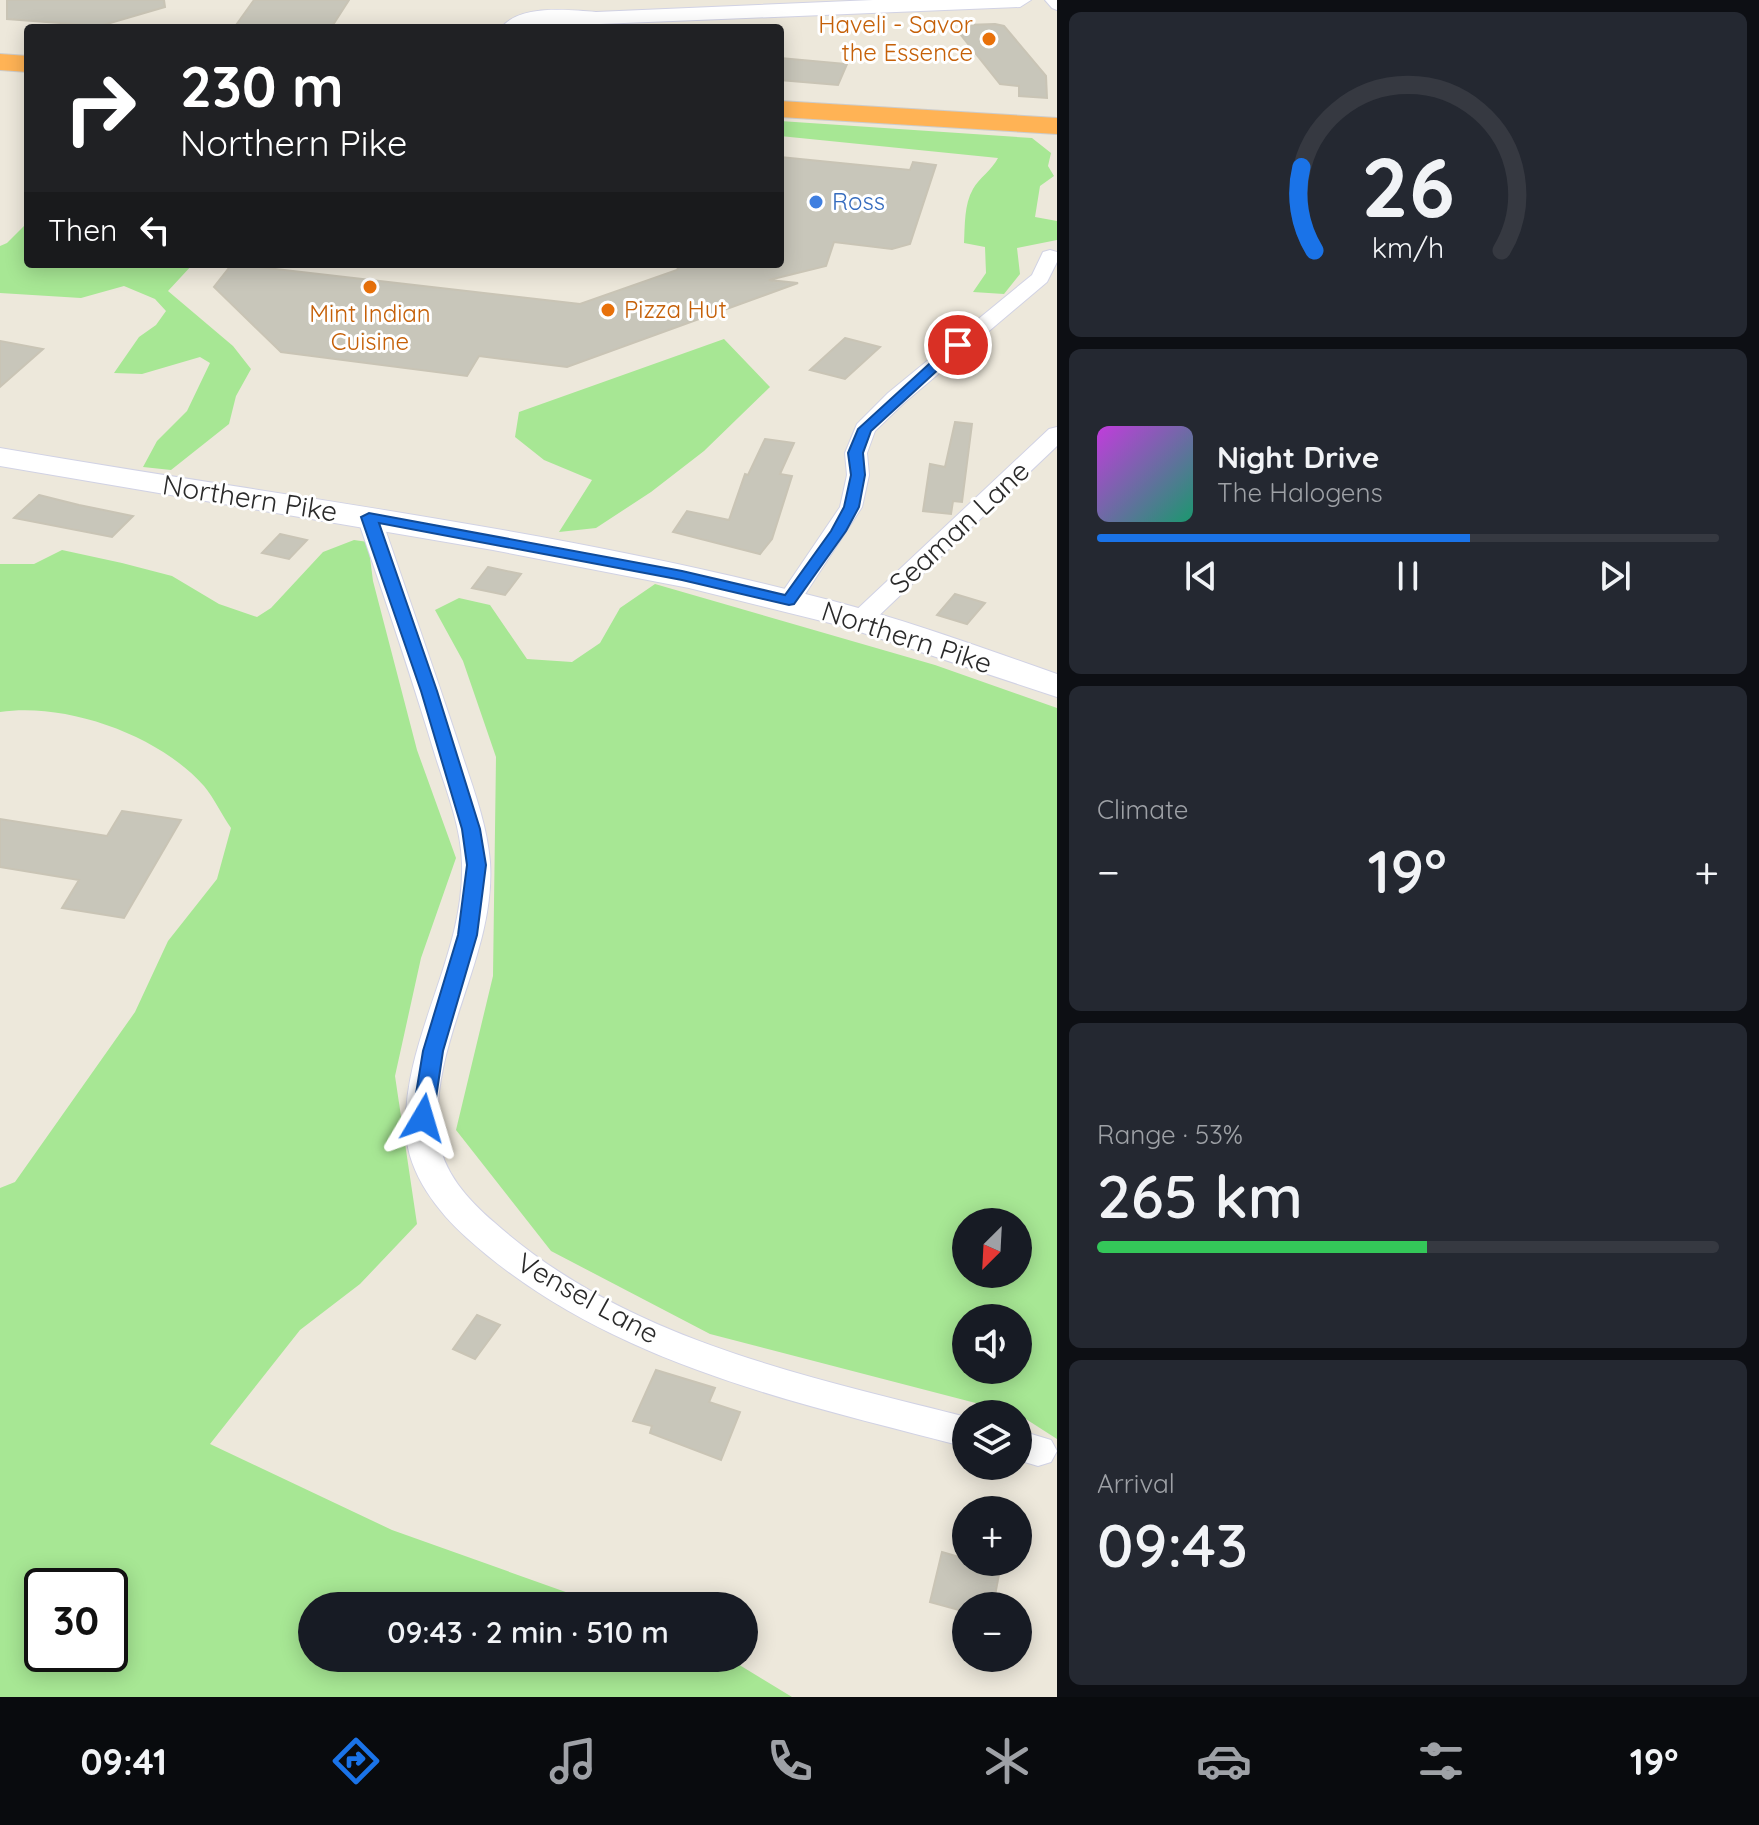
<!DOCTYPE html>
<html lang="en">
<head>
<meta charset="utf-8">
<style>
	body { margin:0; font-family:Quicksand,sans-serif; background:#242831; color:#f1f3f6; height:100vh; display:flex; flex-direction:column; font-size:30px; white-space:nowrap }
	* { box-sizing:border-box; margin:0 }
	p { font-size:26px; color:#9ea1a6 }
	.icon { flex:none; width:44px; height:44px; fill:none; stroke:currentColor; stroke-width:2; stroke-linecap:round; stroke-linejoin:round }
	.map { position:relative; flex:1; overflow:hidden }
	.sheet { display:flex; flex-direction:column; gap:12px; padding:12px; background:#0d0f14; width:702px }
	.sheet>* { flex:none }
	.hud { position:absolute; left:24px; top:24px; width:760px; height:244px; border-radius:8px; box-shadow:0 4px 20px #0003; background:#202124; color:#fff; overflow:hidden }
	.needle { width:52px; rotate:204deg }
	.tools { position:absolute; left:952px; top:1208px; display:grid; gap:16px }
	.tools a { display:grid; place-items:center; width:80px; height:80px; border-radius:50%; background:#171b24; box-shadow:0 4px 20px #0003; font-size:40px }
	.speed { position:absolute; left:24px; top:1568px; display:flex; gap:16px; font-size:40px; font-weight:700; text-align:center }
	.speed>* { display:grid; place-content:center; width:104px; height:104px; border-radius:50%; background:#171b24; box-shadow:0 4px 20px #0003; line-height:1 }
	.speed .limit { border:4px solid #111; border-radius:12px; background:#fff; color:#111 }
	.pin { position:absolute; display:grid; place-items:center; width:68px; height:68px; color:#fff; margin:-34px; border:4px solid #fff; border-radius:50%; box-shadow:0 2px 8px #0007 }
	.me { position:absolute; width:88px; margin:-44px; rotate:7deg; stroke-linejoin:round; filter:drop-shadow(0 0 6px #0008) }
	.turn { display:flex; align-items:center; gap:28px; height:168px; padding:0 24px; font-size:36px }
	.turn .icon { width:104px; height:104px; stroke-width:2.5 }
	.turn b { display:block; font-size:56px; line-height:68px }
	.then { display:flex; align-items:center; height:76px; padding:0 24px; background:#0003; gap:16px; font-size:30px }
	.big { font-size:60px; font-weight:600; line-height:1.1 }
	.sheet .card { flex:1; display:flex; flex-direction:column; justify-content:center; gap:12px; min-width:0; padding:0 28px; border-radius:12px; background:#242831 }
	.sheet .dial { align-items:center; gap:0 }
	.dial svg { height:208px; overflow:visible; fill:none; stroke:#363941; stroke-width:7; stroke-linecap:round; text-anchor:middle }
	.dial text { fill:#f1f3f6; stroke:none }
	.song { display:flex; align-items:center; gap:24px }
	.cover { width:96px; height:96px; border-radius:12px; background:linear-gradient(135deg,hsl(290 70% 55%),hsl(160 70% 35%)) }
	.played { height:8px; border-radius:4px; background:linear-gradient(90deg,#1a73e8 60%,#363941 60%) }
	.keys { display:flex; justify-content:space-around; direction:ltr }
	.heat { display:flex; justify-content:space-between; align-items:center; font-size:44px; direction:ltr }
	.charge { height:12px; border-radius:6px; background:linear-gradient(90deg,#34c759 53%,#363941 0) }
	.trip { position:absolute; left:298px; top:1592px; width:460px; height:80px; border-radius:40px; background:#171b24; box-shadow:0 4px 20px #0003; font-weight:600; line-height:80px; text-align:center }
	.tabs { display:flex; height:128px; justify-content:space-around; align-items:center; background:#090b0e; color:#9ea1a6 }
	.tabs .icon { width:56px; height:56px }
	.tabs .on { color:#1a73e8 }
	.tabs b { font-size:36px; color:#f1f3f6 }
	main { display:flex; flex:1; min-height:0 }
	.map>svg:first-child { display:block }
	.green { fill:#a7e794; fill-rule:evenodd }
	.building { fill:#c8c6ba; stroke:#c9c4b5; stroke-width:2 }
	.lines { fill:none; stroke-linecap:round; stroke-linejoin:round }
	.street-casing { stroke:#d1d2e4; stroke-width:2 }
	.secondary-casing { stroke:#d1d2e4; stroke-width:2 }
	.highway-casing { stroke:#ccc; stroke-width:2 }
	.street { fill:#fff; fill-rule:evenodd }
	.secondary { fill:#fff; fill-rule:evenodd }
	.highway { fill:#ffb355; fill-rule:evenodd }
	.route { fill:#1a73e8; stroke:#114b97; stroke-width:2 }
	.food-dot { fill:#e8710a; stroke:#fff; stroke-width:3 }
	.shop-dot { fill:#3f7fe0; stroke:#fff; stroke-width:3 }
	.labels { text-anchor:middle; stroke-width:6; stroke-linejoin:round; paint-order:stroke }
	.far-food-label { font-size:24px; fill:#c56008; stroke:#fff; text-anchor:end }
	.far-shop-label { font-size:24px; fill:#366cbe; stroke:#fff; text-anchor:start }
	.street-label { font-size:28px; fill:#2a2a2a; stroke:#fff }
</style>
</head>
<body>
<main>
<div class="map">
<svg width="1057" height="1697" viewBox="0 0 1057 1697">
	<rect width="100%" height="100%" fill="#ede8db"/>
	<path class="green" d="M780 121 1032 138 1051 153 1048 166 1054 176 1040 186 1035 217 1057 221V240L1017 248 1020 274 1004 294 973 292 986 273 985 247 964 243C965 226 964 204 973 189 979 178 992 170 998 158L780 136Z
		M28 222V264H193L168 291 233 346 251 369 236 396 229 424 171 470 143 467 157 441 187 411 210 363 200 357 142 374 114 373 139 337 156 325 166 311 155 299 124 286 81 298 0 293V246L7 243Z
		M724 339 770 387 704 451 651 492 596 528 559 532 592 480 544 460 515 437 519 412Z
		M354 540 368 542 373 581 417 750 456 858 421 958 395 1076 417 1224 360 1284 300 1330 210 1444 392 1530 605 1606H312V1658H728L792 1697H0V1188L15 1182 135 1012 168 941 217 879 231 828C222 815 214 798 204 786 159 735 66 702 0 712V564H34L62 550 122 563 172 576 219 604 257 617 271 608 323 552ZM42 1586H110V1654H42Z
		M655 584 935 665 1057 708V1439L1018 1414 710 1334 551 1251 456 1130 493 976 496 757 463 661 435 610 459 598 490 605 527 659 572 662 600 643 620 608ZM1018 1222V1274H966V1222ZM1018 1318V1370H966V1318Z"/>
	<path class="building" d="M7 0H164L165 7 100 26 7 19Z
		M254 0H349L331 28H234Z
		M995 24 1004 26 1046 76 1047 98 1019 96V86L1000 84 957 30 969 29 966 25Z
		M780 58 847 64 838 85 780 80Z
		M780 157 910 170 913 162 936 165 910 244 892 249 834 242 826 266 769 280 798 283 567 367 479 356 467 376 281 352 214 287 232 264 580 304 677 270 680 264H780Z
		M845 338 880 347 845 379 810 370Z
		M0 341 43 349 0 387Z
		M955 422 972 424 962 502 953 501 951 514 923 511 930 464 945 467Z
		M765 439 794 443 780 474 792 476 772 539 760 554 673 532 687 511 729 520 745 474 748 475Z
		M39 495 79 505 133 516 112 537 14 518Z
		M280 534 307 540 289 559 262 553Z
		M488 567 521 574 505 595 472 588Z
		M955 594 985 603 967 624 937 615Z
		M122 811 181 820 124 918 62 908 79 880 0 867V819L107 836Z
		M477 1315 500 1325 475 1359 453 1349Z
		M656 1370 715 1388 709 1402 740 1412 721 1460 650 1433 652 1426 633 1421Z
		M942 1552 966 1559V1562L1000 1569 993 1606H966V1612L930 1602Z"/>
	<g class="lines">
		<defs>
			<path id="street" d="M1045 0H1057V10L1052 8Z
				M1050 250 1057 252V262L1047 282 904 403 875 431 867 453 869 475 862 507 798 605H780L777 600 840 507 847 475 845 453 857 424 888 393 1032 275 1043 252Z
				M1057 427V446L869 625H851L848 620 851 615 1049 429Z
				M369 510 377 512 381 517C407 593 434 669 459 745 471 783 487 822 490 862 496 956 430 1040 438 1135 442 1172 468 1200 495 1223 625 1339 802 1375 966 1417V1447C793 1402 604 1362 467 1238 438 1212 408 1174 406 1132 402 1039 465 957 462 863 461 826 446 790 435 755 411 675 384 596 357 517L361 512Z
				M1018 1430 1051 1440 1057 1451 1051 1462 1038 1466 1018 1460Z"/>
			<path id="secondary" d="M873 0H1031L1020 7 501 28C520 4 569 10 596 12Z
				M0 448C277 496 560 529 833 601 909 621 983 648 1057 674V697L842 626 689 588 493 550 0 466Z"/>
			<path id="highway" d="M0 54 28 56V72L0 70Z
				M780 101 1057 118V134L780 117Z"/>
		</defs>
		<use href="#street" class="street-casing"/>
		<use href="#secondary" class="secondary-casing"/>
		<use href="#highway" class="highway-casing"/>
		<use href="#street" class="street"/>
		<use href="#secondary" class="secondary"/>
		<use href="#highway" class="highway"/>
	</g>
	<path class="route" d="M953 342 965 345 871 431 863 453 865 475 859 507 846 531 794 604 789 605 682 580 379 523 437 691 480 829 486 865 477 935 443 1051 433 1118 430 1123H415L412 1118 423 1051 458 935 467 865 462 829 421 691 361 517 369 513 682 571 785 595 831 531 844 507 851 475 848 453 858 429Z"/>
	<g class="food-dot">
		<circle cx="989" cy="39" r="8"/>
		<circle cx="370" cy="287" r="8"/>
		<circle cx="608" cy="310" r="8"/>
	</g>
	<circle class="shop-dot" cx="816" cy="202" r="8"/>
	<g class="labels">
		<g class="far-food-label">
			<text x="973" y="33">Haveli - Savor<tspan x="973" dy="28">the Essence</tspan></text>
			<text x="624" y="318" text-anchor="start">Pizza Hut</text>
			<text x="370" y="322" text-anchor="middle">Mint Indian<tspan x="370" dy="28">Cuisine</tspan></text>
		</g>
		<g class="far-shop-label">
			<text x="832" y="210">Ross</text>
		</g>
		<g class="street-label">
			<text transform="translate(250 498) rotate(9)" y="10">Northern Pike</text>
			<text transform="translate(959 527) rotate(-43)" y="10">Seaman Lane</text>
			<text transform="translate(907 637) rotate(18)" y="10">Northern Pike</text>
			<text transform="translate(588 1298) rotate(29)" y="10">Vensel Lane</text>
		</g>
	</g>
</svg>
<div class="tools">
<a><svg class="needle" viewBox="-14 -14 28 28"><path d="M0-13l5 13h-10z" fill="#e53935"/><path d="M0 13l5-13h-10z" fill="#9ea1a6"/></svg></a>
<a><svg class="icon" aria-label="sound" viewBox="0 0 24 24"><path d="M4 9h4l5-4v14l-5-4H4zM17 9q2 3 0 6"/></svg></a>
<a><svg class="icon" aria-label="layers" viewBox="0 0 24 24"><path d="M12 4l9 5-9 5-9-5zM3 14l9 5 9-5"/></svg></a>
<a>+</a>
<a>−</a>
</div>
<div class="speed"><div class="limit">30</div></div>
<div class="pin" style="left:958px;top:345px;background:#d93025"><svg class="icon" aria-label="arrive" viewBox="0 0 24 24"><path d="M6 21V4h12l-3 4 3 4H6"/></svg></div>
<svg class="me" style="left:423px;top:1118px" viewBox="-20 -20 40 40"><path d="M0-17L14 15 0 8-14 15z" fill="#1a73e8" stroke="#fff" stroke-width="4"/></svg>
<div class="trip">09:43 · 2 min · 510 m</div>
<div class="hud">
<div class="turn"><svg class="icon" aria-label="right" viewBox="0 0 24 24"><path d="M7 20v-9h11M14 6l5 5-5 5"/></svg><div><b>230 m</b>Northern Pike</div></div>
<div class="then">Then<svg class="icon" aria-label="left" viewBox="0 0 24 24"><path d="M17 20v-9H6M10 6l-5 5 5 5"/></svg></div>
</div>
</div>
<section class="sheet">
<div class="card dial"><svg viewBox="0 0 100 80">
<path d="M14 69A42 42 0 1 1 86 69"/>
<path d="M14 69A42 42 0 0 1 9 37" stroke="#1a73e8"/>
<text x="50" y="56" font-size="32" font-weight="700">26</text>
<text x="50" y="72" font-size="11">km/h</text>
</svg></div>
<div class="card">
<div class="song"><i class="cover"></i><div><b>Night Drive</b><p>The Halogens</p></div></div>
<div class="played"></div>
<div class="keys"><svg class="icon" aria-label="previous" viewBox="0 0 24 24"><path d="M18 5L8 12l10 7zM5 5v14"/></svg><svg class="icon" aria-label="pause" viewBox="0 0 24 24"><path d="M8 5v14M16 5v14"/></svg><svg class="icon" aria-label="next" viewBox="0 0 24 24"><path d="M6 5l10 7-10 7zM19 5v14"/></svg></div>
</div>
<div class="card"><p>Climate</p>
<div class="heat"><a>−</a><b class="big">19°</b><a>+</a></div>
</div>
<div class="card"><p>Range · 53%</p><b class="big">265 km</b><div class="charge"></div></div>
<div class="card"><p>Arrival</p><b class="big">09:43</b></div>
</section>
</main>
<nav class="tabs">
<b>09:41</b>
<svg class="icon on" aria-label="directions" viewBox="0 0 24 24"><path d="M12 3l9 9-9 9-9-9zM9 14v-3h6M13 9l2 2-2 2"/></svg>
<svg class="icon" aria-label="music" viewBox="0 0 24 24"><path d="M9 18V5l10-2v13"/><circle cx="6" cy="18" r="3"/><circle cx="16" cy="16" r="3"/></svg>
<svg class="icon" aria-label="phone" viewBox="0 0 24 24"><path d="M5 4h4l2 5-3 2q2 4 5 5l2-3 5 2v4C11 20 4 13 5 4z"/></svg>
<svg class="icon" aria-label="climate" viewBox="0 0 24 24"><path d="M12 3v18M4 7l16 10M4 17L20 7"/></svg>
<svg class="icon" aria-label="car" viewBox="0 0 24 24"><path d="M5 17H2v-5l4-1 3-4h7l3 4 3 1v5h-3M9 17h6M6 11h13"/><circle cx="7" cy="17" r="2"/><circle cx="17" cy="17" r="2"/></svg>
<svg class="icon" aria-label="filters" viewBox="0 0 24 24"><path d="M4 7h16M4 17h16"/><circle cx="9" cy="7" r="2"/><circle cx="15" cy="17" r="2"/></svg>
<b>19°</b>
</nav>
</body>
</html>
